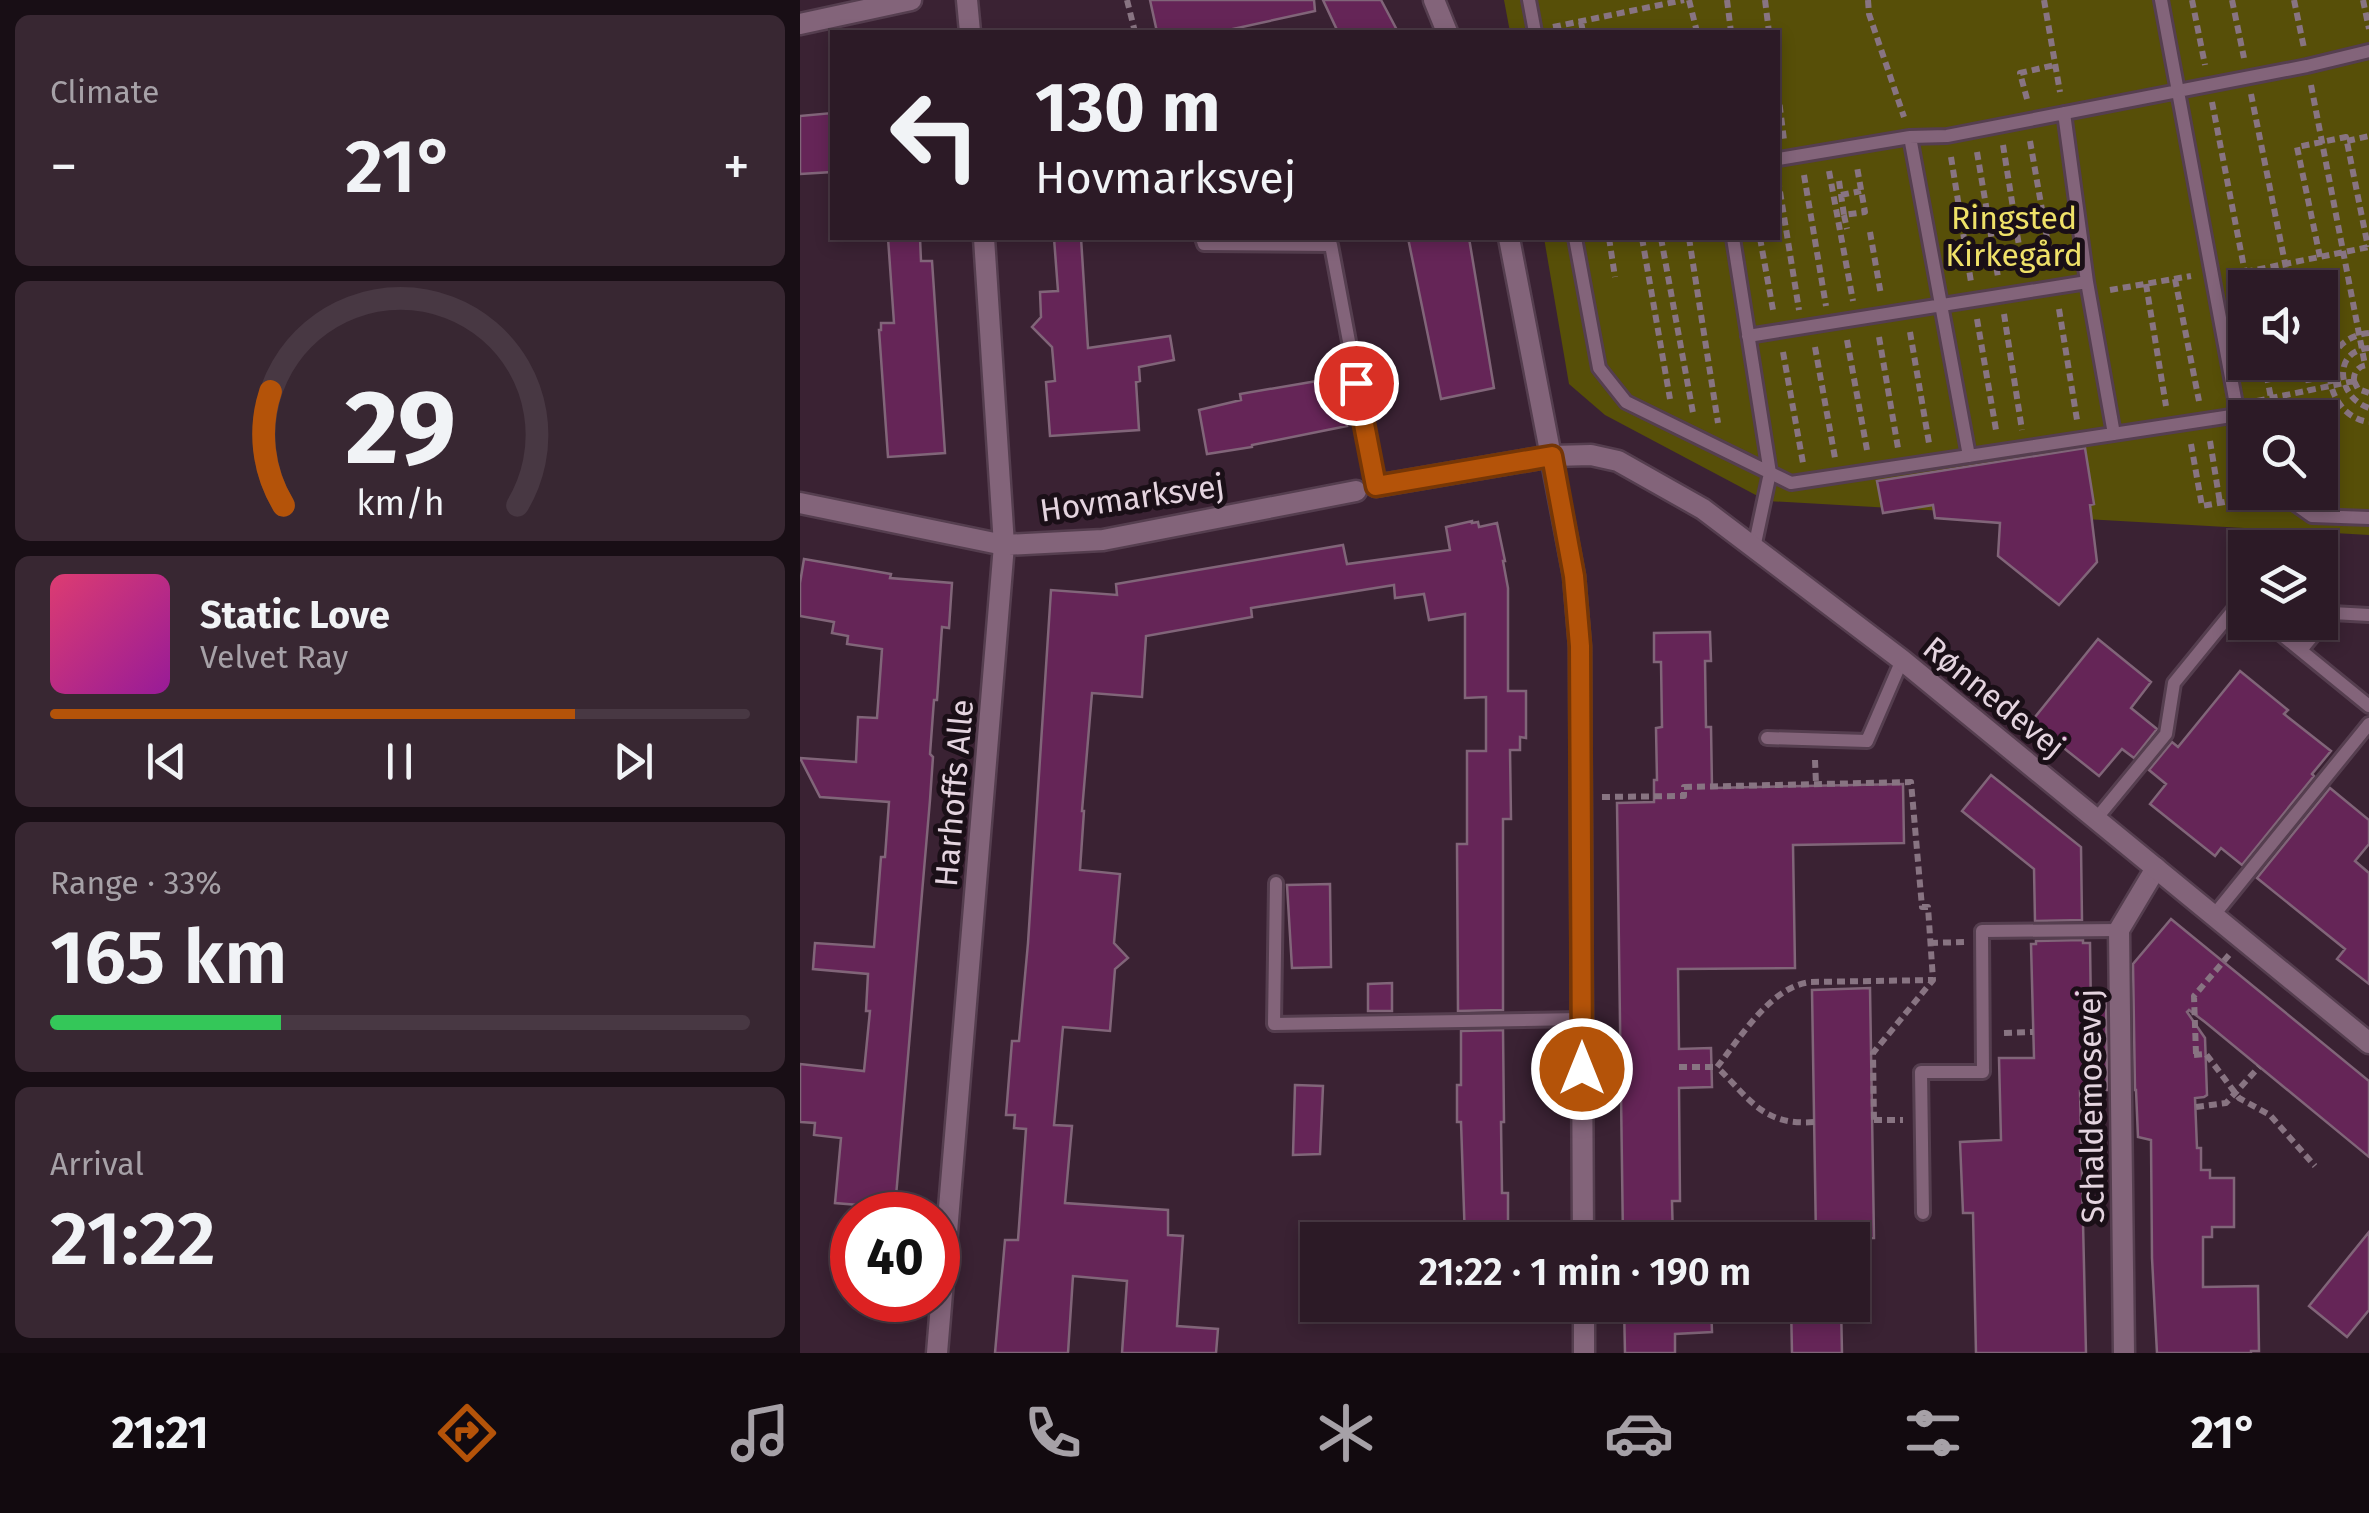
<!DOCTYPE html>
<html lang="en">
<head>
<meta charset="utf-8">
<style>
	body { margin:0; font-family:"Fira Sans",sans-serif; background:#382732; color:#f1f3f6; height:100vh; display:flex; flex-direction:column; font-size:38px; white-space:nowrap }
	* { box-sizing:border-box; margin:0 }
	p { font-size:32px; color:#a6a1a7 }
	.icon { flex:none; width:55px; height:55px; fill:none; stroke:currentColor; stroke-width:2; stroke-linecap:round; stroke-linejoin:round }
	.map { position:relative; flex:1; overflow:hidden }
	.details { display:flex; flex-direction:column; gap:15px; padding:15px; background:#180e15; width:800px }
	.details>* { flex:none }
	.top-card { position:absolute; left:30px; top:30px; width:950px; height:210px; border-radius:0px; box-shadow:0 5px 15px #0003,0 0 0 2px #483843; background:#2c1a26; color:#f1f3f6; overflow:hidden }
	.tools { position:absolute; left:1428px; top:270px; display:grid; gap:20px }
	.tools a { display:grid; place-items:center; width:110px; height:110px; border-radius:0px; background:#2c1a26; box-shadow:0 5px 15px #0003,0 0 0 2px #483843; font-size:50px }
	.speed { position:absolute; left:30px; top:1192px; display:flex; gap:20px; font-size:50px; font-weight:700; text-align:center }
	.speed>* { display:grid; place-content:center; width:130px; height:130px; border-radius:50%; background:#2c1a26; box-shadow:0 5px 15px #0003,0 0 0 2px #483843; line-height:1 }
	.speed .limit { border:15px solid #d22; background:#fff; color:#111 }
	.pin { position:absolute; display:grid; place-items:center; width:85px; height:85px; color:#fff; margin:-42px; border:5px solid #fff; border-radius:50%; box-shadow:0 2px 10px #0007 }
	.me { position:absolute; width:110px; margin:-55px; rotate:0deg; stroke-linejoin:round; filter:drop-shadow(0 0 8px #0008) }
	.turn { display:flex; align-items:center; gap:35px; height:210px; padding:0 40px; font-size:45px }
	.turn .icon { width:130px; height:130px; stroke-width:2.5 }
	.turn b { display:block; font-size:70px; line-height:85px }
	.big { font-size:75px; font-weight:600; line-height:1.1 }
	.details .tile { flex:1; display:flex; flex-direction:column; justify-content:center; gap:15px; min-width:0; padding:0 35px; border-radius:15px; background:#382732 }
	.details .dial { align-items:center; gap:0 }
	.dial svg { height:260px; overflow:visible; fill:none; stroke:#483843; stroke-width:7; stroke-linecap:round; text-anchor:middle }
	.dial text { fill:#f1f3f6; stroke:none }
	.song { display:flex; align-items:center; gap:30px }
	.cover { width:120px; height:120px; border-radius:15px; background:linear-gradient(135deg,hsl(340 70% 55%),hsl(300 70% 35%)) }
	.played { height:10px; border-radius:5px; background:linear-gradient(90deg,#b45309 75%,#483843 75%) }
	.keys { display:flex; justify-content:space-around; direction:ltr }
	.heat { display:flex; justify-content:space-between; align-items:center; font-size:55px; direction:ltr }
	.charge { height:15px; border-radius:8px; background:linear-gradient(90deg,#34c759 33%,#483843 0) }
	.trip { position:absolute; left:500px; top:1222px; width:570px; height:100px; border-radius:0px; background:#2c1a26; box-shadow:0 5px 15px #0003,0 0 0 2px #483843; font-weight:600; line-height:100px; text-align:center }
	.tab-bar { display:flex; height:160px; justify-content:space-around; align-items:center; background:#120a0f; color:#a6a1a7 }
	.tab-bar .icon { width:70px; height:70px }
	.tab-bar .selected { color:#b45309 }
	.tab-bar b { font-size:45px; color:#f1f3f6 }
	main { display:flex; flex:1; min-height:0 }
	.map>svg:first-child { display:block }
	.green { fill:#574f08; fill-rule:evenodd }
	.building { fill:#652557; stroke:#816579; stroke-width:2.5 }
	.lines { fill:none; stroke-linecap:round; stroke-linejoin:round }
	.service-casing { stroke:#553e4f; stroke-width:18 }
	.minor-casing { stroke:#553e4f; stroke-width:25 }
	.tertiary-casing { stroke:#553e4f; stroke-width:25 }
	.path { stroke:#887482; stroke-width:6; stroke-dasharray:8 5; stroke-linecap:butt }
	.service { stroke:#83647a; stroke-width:12 }
	.minor { stroke:#83647a; stroke-width:20 }
	.tertiary { stroke:#83647a; stroke-width:20 }
	.route-casing { stroke:#753606; stroke-width:25 }
	.route { stroke:#b45309; stroke-width:18 }
	.labels { text-anchor:middle; stroke-width:10; stroke-linejoin:round; paint-order:stroke }
	.park-label { font-size:32px; fill:#efe168; stroke:#1a0f17 }
	.street-label { font-size:32px; fill:#e4d4df; stroke:#1a0f17 }
</style>
</head>
<body>
<main>
<section class="details">
<div class="tile"><p>Climate</p>
<div class="heat"><a>−</a><b class="big">21°</b><a>+</a></div>
</div>
<div class="tile dial"><svg viewBox="0 0 100 80">
<path d="M14 69A42 42 0 1 1 86 69"/>
<path d="M14 69A42 42 0 0 1 10 34" stroke="#b45309"/>
<text x="50" y="56" font-size="32" font-weight="700">29</text>
<text x="50" y="72" font-size="11">km/h</text>
</svg></div>
<div class="tile">
<div class="song"><i class="cover"></i><div><b>Static Love</b><p>Velvet Ray</p></div></div>
<div class="played"></div>
<div class="keys"><svg class="icon" aria-label="previous" viewBox="0 0 24 24"><path d="M18 5L8 12l10 7zM5 5v14"/></svg><svg class="icon" aria-label="pause" viewBox="0 0 24 24"><path d="M8 5v14M16 5v14"/></svg><svg class="icon" aria-label="next" viewBox="0 0 24 24"><path d="M6 5l10 7-10 7zM19 5v14"/></svg></div>
</div>
<div class="tile"><p>Range · 33%</p><b class="big">165 km</b><div class="charge"></div></div>
<div class="tile"><p>Arrival</p><b class="big">21:22</b></div>
</section>
<div class="map">
<svg width="1569" height="1353" viewBox="0 0 1569 1353">
	<rect width="100%" height="100%" fill="#3a2233"/>
	<path class="green" d="M704 0H1569V535L967 501 805 415 769 384 744 238H978V32H710ZM1445 288H1520V362H1445ZM1445 418H1520V492H1445Z"/>
	<path class="building" d="M350 0H514L515 11 419 32H357Z
		M523 0H581L598 32H538Z
		M32 113V172L0 174V116Z
		M88 238H120L121 261H132L145 453 88 457 79 330H81V323H94Z
		M254 238H281L288 348 370 336 374 360 339 367 340 381 336 382 339 430 250 436 246 382 255 381 252 347 232 327 241 317 240 292 258 291Z
		M608 238H669L694 388 641 399Z
		M523 380 527 398 539 397 547 426 452 445V447L407 454 399 410 441 400 440 394Z
		M1285 448 1294 504 1290 505 1297 562 1259 605 1198 556 1200 523 1135 518 1133 505 1083 513 1077 481Z
		M672 521V523L678 522 679 527 697 523 705 561H703L708 588V691H726V738L720 737V750H710L711 819H703V1010L658 1011 657 844H667V751H686V697L665 698V614L629 620 624 594 595 598 594 585 451 608 452 617 346 636 342 697 292 693 282 811H284L280 870 320 874 314 943 328 958 315 969 310 1031 263 1027 254 1125 272 1126 265 1203 368 1210V1235L383 1236 377 1326 418 1329 416 1353H322L327 1281 273 1276 268 1353H195L205 1240H218L226 1129 214 1128 215 1115H206L212 1041H219L228 943 251 590 317 595 316 584 543 545 547 564 650 550 646 527Z
		M4 559 91 574 90 578 152 583 149 628 142 627 137 700H134L130 754 133 757 130 800 95 1208 35 1203 41 1138 14 1135 15 1123 0 1122V1064L64 1071 70 1011H66L68 974 13 969 15 943 74 947 81 857H85L89 802 20 797 0 758 56 762 58 717 77 718 82 649 47 644 48 636 32 633 34 622 0 616V583Z
		M910 632 911 661H905L906 727H911L912 788 1103 784 1104 843 993 845 995 968 878 969 879 1049 911 1048 912 1087 879 1088 880 1201H872L873 1240H823L817 803 854 802V780H857L856 728 862 727 861 662H854V633Z
		M1298 639 1351 682 1331 708 1357 729 1334 758 1322 749 1299 776 1231 722Z
		M1440 671 1488 710 1484 714 1531 751 1512 774 1514 776 1442 865 1421 848 1415 856 1350 804 1366 784 1349 770 1372 742 1378 747Z
		M1191 775 1281 847 1282 920 1235 921 1234 869 1162 811Z
		M1530 788 1569 820V844L1555 861 1569 873V984L1537 959 1545 949 1457 878Z
		M530 884 531 967 492 968 487 885Z
		M1371 919 1569 1081V1157L1405 1022 1389 1010 1387 1012 1405 1038 1407 1095 1404 1097 1395 1098 1397 1148H1401V1170H1410V1178H1434V1227H1412V1237H1403V1287L1458 1286 1459 1351H1451V1353H1357L1352 1258 1351 1140 1338 1137 1336 1090H1335L1333 964Z
		M1283 940V943H1290L1291 1013 1306 996 1307 1090 1280 1091 1286 1353H1176L1173 1213H1163L1160 1142 1201 1140 1199 1058H1234L1231 944H1236V941Z
		M592 983V1011H568V984Z
		M1070 988 1074 1238 1016 1239 1012 990Z
		M703 1030 704 1122H701L702 1193H708V1240H665L661 1122H657V1085H661V1031Z
		M495 1085 523 1086 520 1154 493 1155Z
		M1569 1232V1310L1547 1337 1509 1306Z
		M824 1305H911L912 1332 875 1334V1353H825Z
		M991 1305H1041L1042 1353H992Z"/>
	<g class="lines">
		<defs>
			<path id="service" d="M729 0 735 32
				M1361 0 1438 415
				M1264 113 1287 282 1314 434
				M1110 137 1169 456
				M978 159 1110 137 1147 136 1507 66 1569 51
				M402 238 404 244 531 245 576 486
				M775 238 799 368 826 402 991 483 1438 415 1445 447
				M933 238 970 473 954 548
				M948 336 1287 282
				M1478 492 1512 516 1569 518
				M1466 622 1569 706
				M1501 650 1532 613 1569 615
				M967 738 1067 741 1102 660
				M1296 819 1366 734 1374 683 1445 596
				M476 883 474 1024 782 1019
				M1414 915 1569 724
				M1123 1213 1121 1072H1183L1182 931 1319 930"/>
			<path id="minor" d="M167 0 170 32
				M576 486 752 456
				M0 503 204 545 303 540 556 491
				M137 1353 204 545 184 238
				M1324 1353 1319 930 1356 868"/>
			<path id="tertiary" d="M634 0 647 32
				M0 24 111 0
				M709 238 774 576 780 647 783 1240
				M752 456 791 455 818 461 903 509 1102 660 1569 1043
				M784 1305V1353"/>
		</defs>
		<use href="#service" class="service-casing"/>
		<use href="#minor" class="minor-casing"/>
		<use href="#tertiary" class="tertiary-casing"/>
		<path class="path" d="M327 0 335 32
			M889 0 897 32
			M927 0 931 32
			M965 0 969 32
			M1068 0 1069 14 1104 117
			M1244 0 1260 92
			M1392 0 1405 65
			M1432 0 1444 58
			M1494 0 1504 48
			M1563 0 1569 29
			M781 22 783 32
			M753 27 884 0
			M1511 85 1565 365
			M978 92 984 140
			M1451 94 1490 288
			M1227 99 1220 73 1255 65
			M1412 102 1447 283
			M1230 141 1252 267
			M1547 141 1569 136
			M1203 145 1223 271
			M1177 152 1198 277
			M1151 157 1171 282
			M1029 171 1053 301
			M1004 175 1026 306
			M978 179 999 310
			M1039 181 1044 215 1065 212 1057 167
			M1041 195 1061 191
			M1044 215 1047 229
			M1070 232 1081 295
			M809 238 815 277
			M842 238 870 399
			M861 238 893 413
			M889 238 918 423
			M960 238 973 310
			M1520 257 1497 147 1546 137 1568 247
			M1445 272 1569 247
			M1375 279 1399 401
			M1346 284 1366 406
			M1310 290 1391 276
			M1259 309 1277 420
			M1204 314 1222 430
			M1177 319 1196 430
			M1110 332 1129 443
			M1569 333C1511 339 1523 416 1569 422
			M1079 337 1098 448
			M1047 340 1067 450
			M1015 347 1035 458
			M1569 348C1531 351 1538 398 1569 408
			M983 352 1003 463
			M1464 362 1471 398
			M1505 362 1510 390
			M1554 381C1553 373 1558 366 1567 365
			M1554 381 1558 389 1569 393
			M1467 399 1470 418
			M1457 401 1554 381
			M1410 441 1420 503
			M1391 444 1402 506 1436 500 1429 461
			M1015 760 1016 784
			M802 797 884 796V787L1111 782 1122 907H1128L1133 980 1073 1053 1074 1120 1072 1121
			M1130 943 1164 942
			M1204 1033 1233 1032
			M1396 1054 1394 996 1429 955
			M1394 1055 1406 1054 1439 1098 1470 1115 1515 1166
			M879 1067H917
			M1396 1107 1426 1103 1459 1067
			M1074 1120H1103
			M1014 1122C963 1126 950 1099 917 1067 941 1037 971 986 1011 982L1133 980"/>
		<use href="#service" class="service"/>
		<use href="#minor" class="minor"/>
		<use href="#tertiary" class="tertiary"/>
	</g>
	<g class="lines">
		<defs>
			<path id="route" d="M556 383 576 486 752 456 774 576 780 646 782 1069"/>
		</defs>
		<use href="#route" class="route-casing"/>
		<use href="#route" class="route"/>
	</g>
	<g class="labels">
		<g class="park-label">
			<text x="1214" y="229">Ringsted<tspan x="1214" dy="37">Kirkegård</tspan></text>
		</g>
		<g class="street-label">
			<text transform="translate(332 498) rotate(-8)" y="11">Hovmarksvej</text>
			<text transform="translate(1194 697) rotate(39)" y="11">Rønnedevej</text>
			<text transform="translate(154 793) rotate(-85)" y="11">Harhoffs Alle</text>
			<text transform="translate(1291 1106) rotate(-91)" y="11">Schaldemosevej</text>
		</g>
	</g>
</svg>
<div class="tools">
<a><svg class="icon" aria-label="sound" viewBox="0 0 24 24"><path d="M4 9h4l5-4v14l-5-4H4zM17 9q2 3 0 6"/></svg></a>
<a><svg class="icon" aria-label="search" viewBox="0 0 24 24"><circle cx="10" cy="10" r="6"/><path d="M15 15l6 6"/></svg></a>
<a><svg class="icon" aria-label="layers" viewBox="0 0 24 24"><path d="M12 4l9 5-9 5-9-5zM3 14l9 5 9-5"/></svg></a>
</div>
<div class="speed"><div class="limit">40</div></div>
<div class="pin" style="left:556px;top:383px;background:#d93025"><svg class="icon" aria-label="arrive" viewBox="0 0 24 24"><path d="M6 21V4h12l-3 4 3 4H6"/></svg></div>
<svg class="me" style="left:782px;top:1069px" viewBox="-20 -20 40 40"><circle r="17" fill="#b45309" stroke="#fff" stroke-width="3"/><path d="M0-11L8 9 0 5-8 9z" fill="#fff"/></svg>
<div class="trip">21:22 · 1 min · 190 m</div>
<div class="top-card">
<div class="turn"><svg class="icon" aria-label="left" viewBox="0 0 24 24"><path d="M17 20v-9H6M10 6l-5 5 5 5"/></svg><div><b>130 m</b>Hovmarksvej</div></div>
</div>
</div>
</main>
<nav class="tab-bar">
<b>21:21</b>
<svg class="icon selected" aria-label="directions" viewBox="0 0 24 24"><path d="M12 3l9 9-9 9-9-9zM9 14v-3h6M13 9l2 2-2 2"/></svg>
<svg class="icon" aria-label="music" viewBox="0 0 24 24"><path d="M9 18V5l10-2v13"/><circle cx="6" cy="18" r="3"/><circle cx="16" cy="16" r="3"/></svg>
<svg class="icon" aria-label="phone" viewBox="0 0 24 24"><path d="M5 4h4l2 5-3 2q2 4 5 5l2-3 5 2v4C11 20 4 13 5 4z"/></svg>
<svg class="icon" aria-label="climate" viewBox="0 0 24 24"><path d="M12 3v18M4 7l16 10M4 17L20 7"/></svg>
<svg class="icon" aria-label="car" viewBox="0 0 24 24"><path d="M5 17H2v-5l4-1 3-4h7l3 4 3 1v5h-3M9 17h6M6 11h13"/><circle cx="7" cy="17" r="2"/><circle cx="17" cy="17" r="2"/></svg>
<svg class="icon" aria-label="filters" viewBox="0 0 24 24"><path d="M4 7h16M4 17h16"/><circle cx="9" cy="7" r="2"/><circle cx="15" cy="17" r="2"/></svg>
<b>21°</b>
</nav>
</body>
</html>
